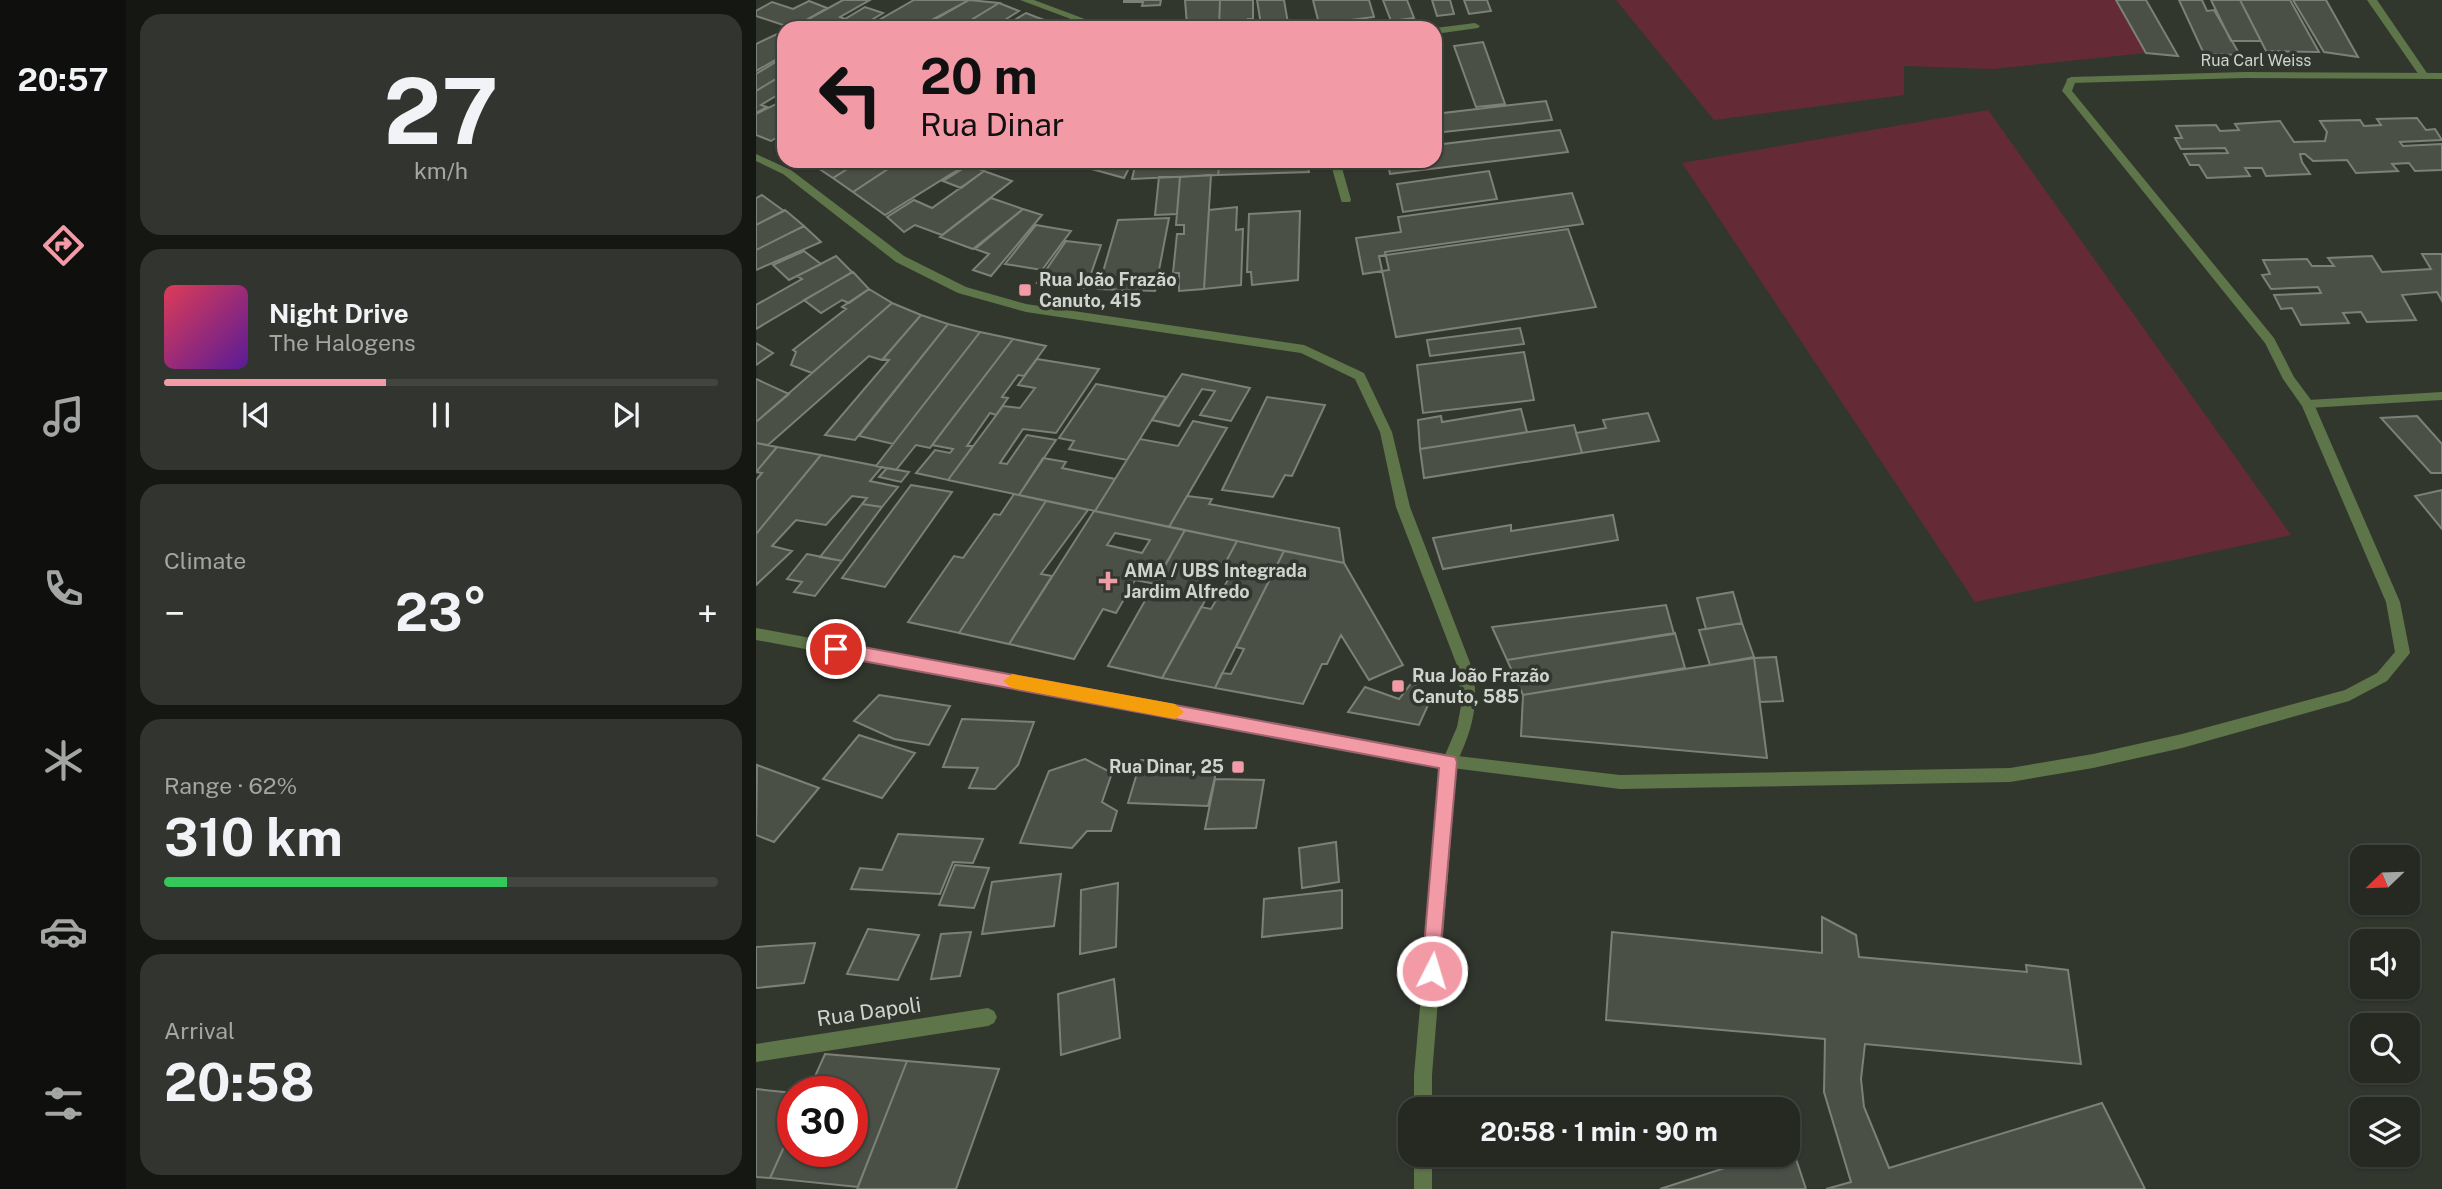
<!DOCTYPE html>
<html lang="en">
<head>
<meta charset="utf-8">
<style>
	body { margin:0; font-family:"Public Sans",sans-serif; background:#32352f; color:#f1f3f6; height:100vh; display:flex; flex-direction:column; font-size:26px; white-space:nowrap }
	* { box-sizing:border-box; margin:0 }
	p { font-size:23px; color:#a4a6a5 }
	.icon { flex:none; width:38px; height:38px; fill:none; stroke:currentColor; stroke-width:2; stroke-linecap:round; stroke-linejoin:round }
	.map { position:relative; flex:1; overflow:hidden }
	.side { display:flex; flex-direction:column; gap:14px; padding:14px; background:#151713; width:630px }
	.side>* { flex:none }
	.guide { position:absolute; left:21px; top:21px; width:665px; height:147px; border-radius:21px; box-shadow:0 2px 5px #0004,0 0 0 2px #424540; background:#f39aa7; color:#111; overflow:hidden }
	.needle { width:46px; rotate:247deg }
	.fabs { position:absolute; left:1594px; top:845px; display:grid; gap:14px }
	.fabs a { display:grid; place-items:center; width:70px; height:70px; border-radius:14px; background:#262922; box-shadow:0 2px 5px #0004,0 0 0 2px #424540; font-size:35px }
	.speed { position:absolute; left:21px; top:1076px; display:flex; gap:14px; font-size:35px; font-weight:700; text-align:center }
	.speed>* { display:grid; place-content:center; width:91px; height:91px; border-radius:50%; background:#262922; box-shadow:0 2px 5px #0004,0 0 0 2px #424540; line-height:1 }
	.speed .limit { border:10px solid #d22; background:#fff; color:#111 }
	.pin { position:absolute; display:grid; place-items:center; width:60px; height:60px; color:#fff; margin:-30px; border:4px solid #fff; border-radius:50%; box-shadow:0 2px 7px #0007 }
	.me { position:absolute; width:77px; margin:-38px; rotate:5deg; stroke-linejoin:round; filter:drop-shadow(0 0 5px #0008) }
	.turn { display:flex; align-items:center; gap:24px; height:147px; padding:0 28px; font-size:32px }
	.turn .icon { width:91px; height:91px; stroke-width:2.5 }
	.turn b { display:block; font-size:49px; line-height:60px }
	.big { font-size:52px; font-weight:700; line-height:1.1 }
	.side .card { flex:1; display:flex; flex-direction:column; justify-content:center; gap:10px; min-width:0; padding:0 24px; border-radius:21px; background:#32352f }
	.side .dial { align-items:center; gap:0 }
	.dial b { font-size:91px; line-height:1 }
	.song { display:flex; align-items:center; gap:21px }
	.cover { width:84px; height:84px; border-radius:10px; background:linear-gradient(135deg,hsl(350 70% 55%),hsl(270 70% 35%)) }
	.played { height:7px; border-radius:4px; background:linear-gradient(90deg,#f39aa7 40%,#424540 40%) }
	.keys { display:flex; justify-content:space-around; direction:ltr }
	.heat { display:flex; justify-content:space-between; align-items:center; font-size:38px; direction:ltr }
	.charge { height:10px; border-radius:5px; background:linear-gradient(90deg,#34c759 62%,#424540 0) }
	.trip { position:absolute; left:642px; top:1097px; width:402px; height:70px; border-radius:21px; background:#262922; box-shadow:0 2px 5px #0004,0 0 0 2px #424540; font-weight:700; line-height:70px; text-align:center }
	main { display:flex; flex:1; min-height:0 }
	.tab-bar { display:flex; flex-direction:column; width:126px; justify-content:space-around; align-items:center; background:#0f100e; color:#a4a6a5 }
	.tab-bar .icon { width:49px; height:49px }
	.tab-bar .current { color:#f39aa7 }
	.tab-bar b { font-size:32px; color:#f1f3f6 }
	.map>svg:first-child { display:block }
	.green { fill:#642a35 }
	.building { fill:#4a5046; stroke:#7b8176; stroke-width:2; fill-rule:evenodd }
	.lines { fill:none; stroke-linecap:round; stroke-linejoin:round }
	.pedestrian { fill:#5e7449; fill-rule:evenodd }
	.minor { fill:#5e7449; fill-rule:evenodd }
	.route { fill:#f39aa7; stroke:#9e646d; stroke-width:2 }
	.slow { fill:#f59e0b }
	.poi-dot { fill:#f39aa7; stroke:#32372e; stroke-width:2.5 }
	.labels { text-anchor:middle; stroke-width:7; stroke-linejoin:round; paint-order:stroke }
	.far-street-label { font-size:16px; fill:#d0d4ce; stroke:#32372e }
	.poi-label { font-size:18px; font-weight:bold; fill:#d0d4ce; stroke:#32372e; text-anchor:start }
	.near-street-label { font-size:21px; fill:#d0d4ce; stroke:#32372e }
</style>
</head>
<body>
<main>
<nav class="tab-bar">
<b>20:57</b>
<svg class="icon current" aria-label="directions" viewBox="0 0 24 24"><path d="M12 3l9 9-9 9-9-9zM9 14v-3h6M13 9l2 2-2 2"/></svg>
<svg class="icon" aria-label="music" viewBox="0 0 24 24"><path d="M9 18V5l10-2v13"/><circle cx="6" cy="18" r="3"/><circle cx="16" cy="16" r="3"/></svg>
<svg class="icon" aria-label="phone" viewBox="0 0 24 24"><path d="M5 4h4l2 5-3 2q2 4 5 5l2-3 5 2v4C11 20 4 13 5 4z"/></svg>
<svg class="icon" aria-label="climate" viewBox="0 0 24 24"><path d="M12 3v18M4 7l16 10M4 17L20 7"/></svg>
<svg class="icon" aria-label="car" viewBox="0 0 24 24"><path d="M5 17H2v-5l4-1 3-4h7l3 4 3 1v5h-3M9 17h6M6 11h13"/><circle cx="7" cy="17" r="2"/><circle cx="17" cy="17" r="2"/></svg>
<svg class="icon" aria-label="filters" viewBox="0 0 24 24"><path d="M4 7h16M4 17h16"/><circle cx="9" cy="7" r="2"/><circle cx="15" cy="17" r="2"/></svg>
</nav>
<section class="side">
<div class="card dial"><b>27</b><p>km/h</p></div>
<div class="card">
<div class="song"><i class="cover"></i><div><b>Night Drive</b><p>The Halogens</p></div></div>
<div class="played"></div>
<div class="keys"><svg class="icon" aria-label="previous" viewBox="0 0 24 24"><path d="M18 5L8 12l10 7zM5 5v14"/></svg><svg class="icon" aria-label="pause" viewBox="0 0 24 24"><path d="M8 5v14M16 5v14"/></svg><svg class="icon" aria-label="next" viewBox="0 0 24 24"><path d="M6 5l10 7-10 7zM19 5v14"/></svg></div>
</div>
<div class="card"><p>Climate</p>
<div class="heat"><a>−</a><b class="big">23°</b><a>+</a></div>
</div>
<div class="card"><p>Range · 62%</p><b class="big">310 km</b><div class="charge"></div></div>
<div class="card"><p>Arrival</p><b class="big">20:58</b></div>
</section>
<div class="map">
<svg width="1686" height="1189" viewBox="0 0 1686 1189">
	<rect width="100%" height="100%" fill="#32372e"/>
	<path class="green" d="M860 0H1360L1390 53 1236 69 1148 66V95L958 120Z
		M1232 110 1535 535 1219 602 926 163Z"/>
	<path class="building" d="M87 0H114L84 17 89 19 109 7 127 13 102 28H36Z
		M213 0 243 3 202 28H173L179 25 173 23Z
		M213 0 161 28H109L158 0Z
		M368 0H405L404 5 386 6 387 2H368Z
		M429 0H464L463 28H436L437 24 431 25Z
		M464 0H497V19H492L493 28H463Z
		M501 0H528L532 23 505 25Z
		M557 0H613L618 17 563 24Z
		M627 0H651L658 18 635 21Z
		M676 0H694L698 14 681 16Z
		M708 0H731L735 11 713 14Z
		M1360 0H1390L1422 56 1390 53Z
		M1423 0H1446L1451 11 1458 10 1484 55 1448 54Z
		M1455 0H1484L1505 41H1475Z
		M1484 0H1534L1563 52 1510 51Z
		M1537 0H1570L1602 57 1568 52Z
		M53 1 71 8 36 28 0 16V11L16 2 37 9Z
		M243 3 263 11 236 28H202Z
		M270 13 280 17 302 25 299 28H245Z
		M23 33 28 35V55L0 71V44Z
		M727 42 749 104 720 107 698 46Z
		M28 57V74L0 91V74Z
		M28 74V91L5 105 11 107 0 113V91Z
		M28 100V133L15 141 0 135V114Z
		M790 101 796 120 679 133V114Z
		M1661 118 1670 130 1679 129 1686 140 1644 142 1647 146 1686 144V170L1659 171 1653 163 1636 164 1642 171 1600 173 1591 160 1557 161 1549 154H1544L1546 162 1554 174 1510 176 1506 168H1489L1494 176 1451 178 1443 165H1434L1428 154 1472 153 1469 148 1425 149 1419 138H1426L1420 126 1460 125 1464 131 1483 130 1479 124 1524 121 1538 142 1569 141 1571 132 1564 121 1604 120 1608 126 1625 125 1621 119Z
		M804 130 812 152 634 174 631 161H679V145Z
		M66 161H104L77 178 59 166Z
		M104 161H144L97 192 77 178Z
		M144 161H216L129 215 97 192Z
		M307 161H349L375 164 368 178Z
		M464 161 462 175 376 179 380 162Z
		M464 161H550L553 172 462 175Z
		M213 165 228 171 205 188 187 181Z
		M228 171 256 181 186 235 159 225 148 232 131 217 158 200 176 208Z
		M733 171 741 199 647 212 641 184Z
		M455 175 448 289 423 291V273H417L421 234H428V225H420L424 177Z
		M403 177H424L421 214 399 215Z
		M816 193 827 224 629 252 633 270 607 274 600 238 645 232 642 217Z
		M6 195 28 211 0 225V198Z
		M235 198 267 209 217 249 184 237Z
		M481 207 480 230 487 229 485 285 448 289 453 210Z
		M267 209 286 215 235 276 217 270 233 254 219 249Z
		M29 210 48 226 0 250V225Z
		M544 211 542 280 496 285 495 272H491L493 214Z
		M413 218 399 291 342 289 362 220Z
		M280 225 315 231 286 270 249 264Z
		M48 226 65 242 0 270V250Z
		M812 229 840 307 640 337 623 256Z
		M310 241 345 245 330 288 281 283Z
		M48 251 65 264 33 280 17 265Z
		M1666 254H1686V301L1681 292 1646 295 1660 320 1611 322 1605 312 1587 313 1593 323 1545 325 1536 308 1525 309 1518 295 1565 293 1562 287 1515 289 1506 275 1514 274 1507 260H1515L1551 259 1556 266H1578L1572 258 1616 256 1626 272 1675 269Z
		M80 256 96 272 0 329V305L46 279 41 276Z
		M97 272 113 289 93 303 86 300 65 313 48 300Z
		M113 289 136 303 56 373 35 365 40 352 37 350 90 309 86 307Z
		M136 303 165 315 126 360 113 356 12 445 0 443V422Z
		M165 315 192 324 99 440 69 435 133 360 127 359Z
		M192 324 224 332 137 444 103 436Z
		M764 328 768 344 674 356 671 340Z
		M224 332 257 339 174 448 160 445 140 470 120 466Z
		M257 339 290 346 268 376 262 375 246 397 252 398 240 415 234 413 211 446H217L192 480 160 473 179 450 194 453 197 449 176 445Z
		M0 343 17 353 0 365Z
		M768 352 778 400 667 413 661 365Z
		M281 359 343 369 300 433 267 429 244 463 251 464 271 435 300 440 263 495 192 480 247 406 264 408 279 388 262 385Z
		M426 374 494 388 475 421 444 415 459 391 446 389 423 426 396 420Z
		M0 379 33 394 0 422Z
		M340 384 410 397 371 460 313 449 318 441 303 438Z
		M511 397 569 405 536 476 529 475 517 497 466 490Z
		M765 409 771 432 664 449 662 420 685 416 686 422Z
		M892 413 903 441 826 453 820 433 850 428 847 420Z
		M1661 416 1686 444V473H1675L1625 418Z
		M437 421 471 428 413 527 339 511 384 439 422 446Z
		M818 425 826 453 668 478 664 449Z
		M0 443 21 447 0 472Z
		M21 447 65 455 0 534V480L6 473 0 472Z
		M65 455 126 467 114 481 142 487 126 507 106 504 111 498 96 496 70 525 40 520 16 546 36 551 0 585V534Z
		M287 458 310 462 306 468 359 479 339 511 263 495Z
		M131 468 153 472 145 482 123 477Z
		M155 485 196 492 129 587 86 578Z
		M1686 490V529L1659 496Z
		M258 494 290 501 203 633 152 622 198 556 207 558 238 514 244 515Z
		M431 496 456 499 453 504 583 528 588 563 413 527Z
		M290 501 332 510 285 574 296 576 253 644 203 633Z
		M106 504 126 507 86 561 64 557Z
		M338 511 429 530 399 584 379 580 360 613 347 609 318 659 253 644ZM359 533 394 540 386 553 351 545Z
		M857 515 862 540 687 569 677 538 755 525V531Z
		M429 530 481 541 466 569 450 566 439 586 455 590 406 678 352 666Z
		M481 541 528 551 459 688 406 678 445 607 455 609 476 573 466 569Z
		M528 551 588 563 647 665 613 680 585 635 571 664H566L547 704 459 688 466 673 475 674 488 649 480 647Z
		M51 554 86 561 59 596 38 592 46 582 31 579Z
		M977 592 986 623 950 629 941 598Z
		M910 605 918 634 751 660 736 627Z
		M986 623 998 657 954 665 943 630Z
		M919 633 929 668 767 695 751 660Z
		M1020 657 1027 701 1004 702 998 658Z
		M998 658 1011 758 765 736 767 695Z
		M657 681 672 705 663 725 592 712 609 687 643 699Z
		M123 695 194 706 173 745 138 739 98 721Z
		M206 719 278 722 262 765 239 789 213 788 222 768 187 767Z
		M103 735 159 753 126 798 67 779Z
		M329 759 356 773 346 802 361 811 355 831H331L316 848 264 843 293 771Z
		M385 760 418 762 411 770 460 773 452 806 372 803Z
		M1 765 63 788 18 842 0 835Z
		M459 779 508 780 500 828 449 829Z
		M142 834 227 839 217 863 197 862 184 894 95 889 104 868 126 870Z
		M580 842 583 882 546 888 543 848Z
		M199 865 233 868 218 908 183 905Z
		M305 874 298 926 226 934 236 882Z
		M362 883 360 947 324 954 325 890Z
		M586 890V928L506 937 508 899Z
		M1066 917 1100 935 1103 957 1271 972 1270 965 1312 970 1325 1064 1109 1044 1105 1079 1108 1107 1133 1168 1346 1103 1389 1189H1070L1095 1182 1068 1092 1069 1039 850 1020 856 932 1066 953Z
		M112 929 163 935 142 980 91 974Z
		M215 932 204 976 175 979 185 934Z
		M59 943 48 983 0 988V947Z
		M358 979 364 1038 305 1055 302 994Z
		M69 1054 151 1061 102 1187 14 1178 37 1127V1152H96V1092H52Z
		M151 1061 243 1069 200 1189H101Z
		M0 1089 37 1093V1127L14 1178 0 1177Z
		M1036 1147 1050 1189H904L1009 1155H1032V1148Z"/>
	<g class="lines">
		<path class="pedestrian" d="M1611 0H1621L1673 76 1671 78H1665Z
			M1312 78H1318L1320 80 1316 91 1518 338 1538 377 1558 404 1644 602 1654 653 1631 681 1593 701 1426 748 1337 768 1254 782 864 789 688 767 685 762 688 757 693 755 864 775 1254 768 1337 754 1426 734 1589 690 1621 673 1639 652 1630 602 1546 406 1527 379 1509 343 1308 93 1306 91Z"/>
		<path class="minor" d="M264 0H278L353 28H339Z
			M719 23 724 26 722 28 679 34V28Z
			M1489 72 1686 73V79L1489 78 1315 83 1310 80 1315 77Z
			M0 154 35 170 148 256 210 287 270 304 548 345 608 373 636 432 654 507 716 668C724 703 716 730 701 762L676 1075V1110H658V1075L685 767 0 640V628L689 755 701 727 705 706 702 668 640 507 624 432 599 379 545 353 270 312 202 293 140 262 27 174 0 161Z
			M574 161H584L595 200 594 202H586L585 200Z
			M1686 392V400L1552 408 1546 404 1552 400Z
			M232 1008 238 1011 241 1017 238 1023 232 1026 0 1062V1044Z
			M658 1155H676V1189H658Z"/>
	</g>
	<path class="route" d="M80 642 699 757 701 762 682 977 676 980 669 977 666 971 683 768 80 656 72 649Z"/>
	<path class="slow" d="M256 674 419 704 428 712 419 719 256 688 247 681Z"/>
	<g class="poi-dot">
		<rect x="262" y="283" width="14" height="14" rx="3.5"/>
		<path d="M348.5 570.5h7v7h7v7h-7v7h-7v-7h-7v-7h7z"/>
		<rect x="635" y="679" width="14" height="14" rx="3.5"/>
		<rect x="475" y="760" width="14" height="14" rx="3.5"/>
	</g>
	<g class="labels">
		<g class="far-street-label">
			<text x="1500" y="66">Rua Carl Weiss</text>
		</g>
		<g class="poi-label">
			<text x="283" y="286">Rua João Frazão<tspan x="283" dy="21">Canuto, 415</tspan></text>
			<text x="368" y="577">AMA / UBS Integrada<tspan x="368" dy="21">Jardim Alfredo</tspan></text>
			<text x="656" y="682">Rua João Frazão<tspan x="656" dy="21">Canuto, 585</tspan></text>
			<text x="468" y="773" text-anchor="end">Rua Dinar, 25</text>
		</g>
		<g class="near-street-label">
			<text transform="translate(113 1012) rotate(-8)" y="7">Rua Dapoli</text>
		</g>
	</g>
</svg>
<div class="fabs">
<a><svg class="needle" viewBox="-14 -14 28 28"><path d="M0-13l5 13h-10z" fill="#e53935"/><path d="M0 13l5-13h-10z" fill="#a4a6a5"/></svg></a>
<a><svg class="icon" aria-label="sound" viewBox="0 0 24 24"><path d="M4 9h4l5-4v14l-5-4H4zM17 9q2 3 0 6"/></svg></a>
<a><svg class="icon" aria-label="search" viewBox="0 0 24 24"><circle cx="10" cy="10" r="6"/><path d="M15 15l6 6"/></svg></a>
<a><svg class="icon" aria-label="layers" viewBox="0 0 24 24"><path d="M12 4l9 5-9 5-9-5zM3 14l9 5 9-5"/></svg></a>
</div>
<div class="speed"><div class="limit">30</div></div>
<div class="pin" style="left:80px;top:649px;background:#d93025"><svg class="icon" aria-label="arrive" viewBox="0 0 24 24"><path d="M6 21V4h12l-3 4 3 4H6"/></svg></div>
<svg class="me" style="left:676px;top:971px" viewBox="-20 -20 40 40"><circle r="17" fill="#f39aa7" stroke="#fff" stroke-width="3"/><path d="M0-11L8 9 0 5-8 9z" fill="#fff"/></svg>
<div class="trip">20:58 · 1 min · 90 m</div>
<div class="guide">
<div class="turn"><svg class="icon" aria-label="left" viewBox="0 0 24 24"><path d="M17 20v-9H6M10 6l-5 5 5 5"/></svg><div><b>20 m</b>Rua Dinar</div></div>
</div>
</div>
</main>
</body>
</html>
